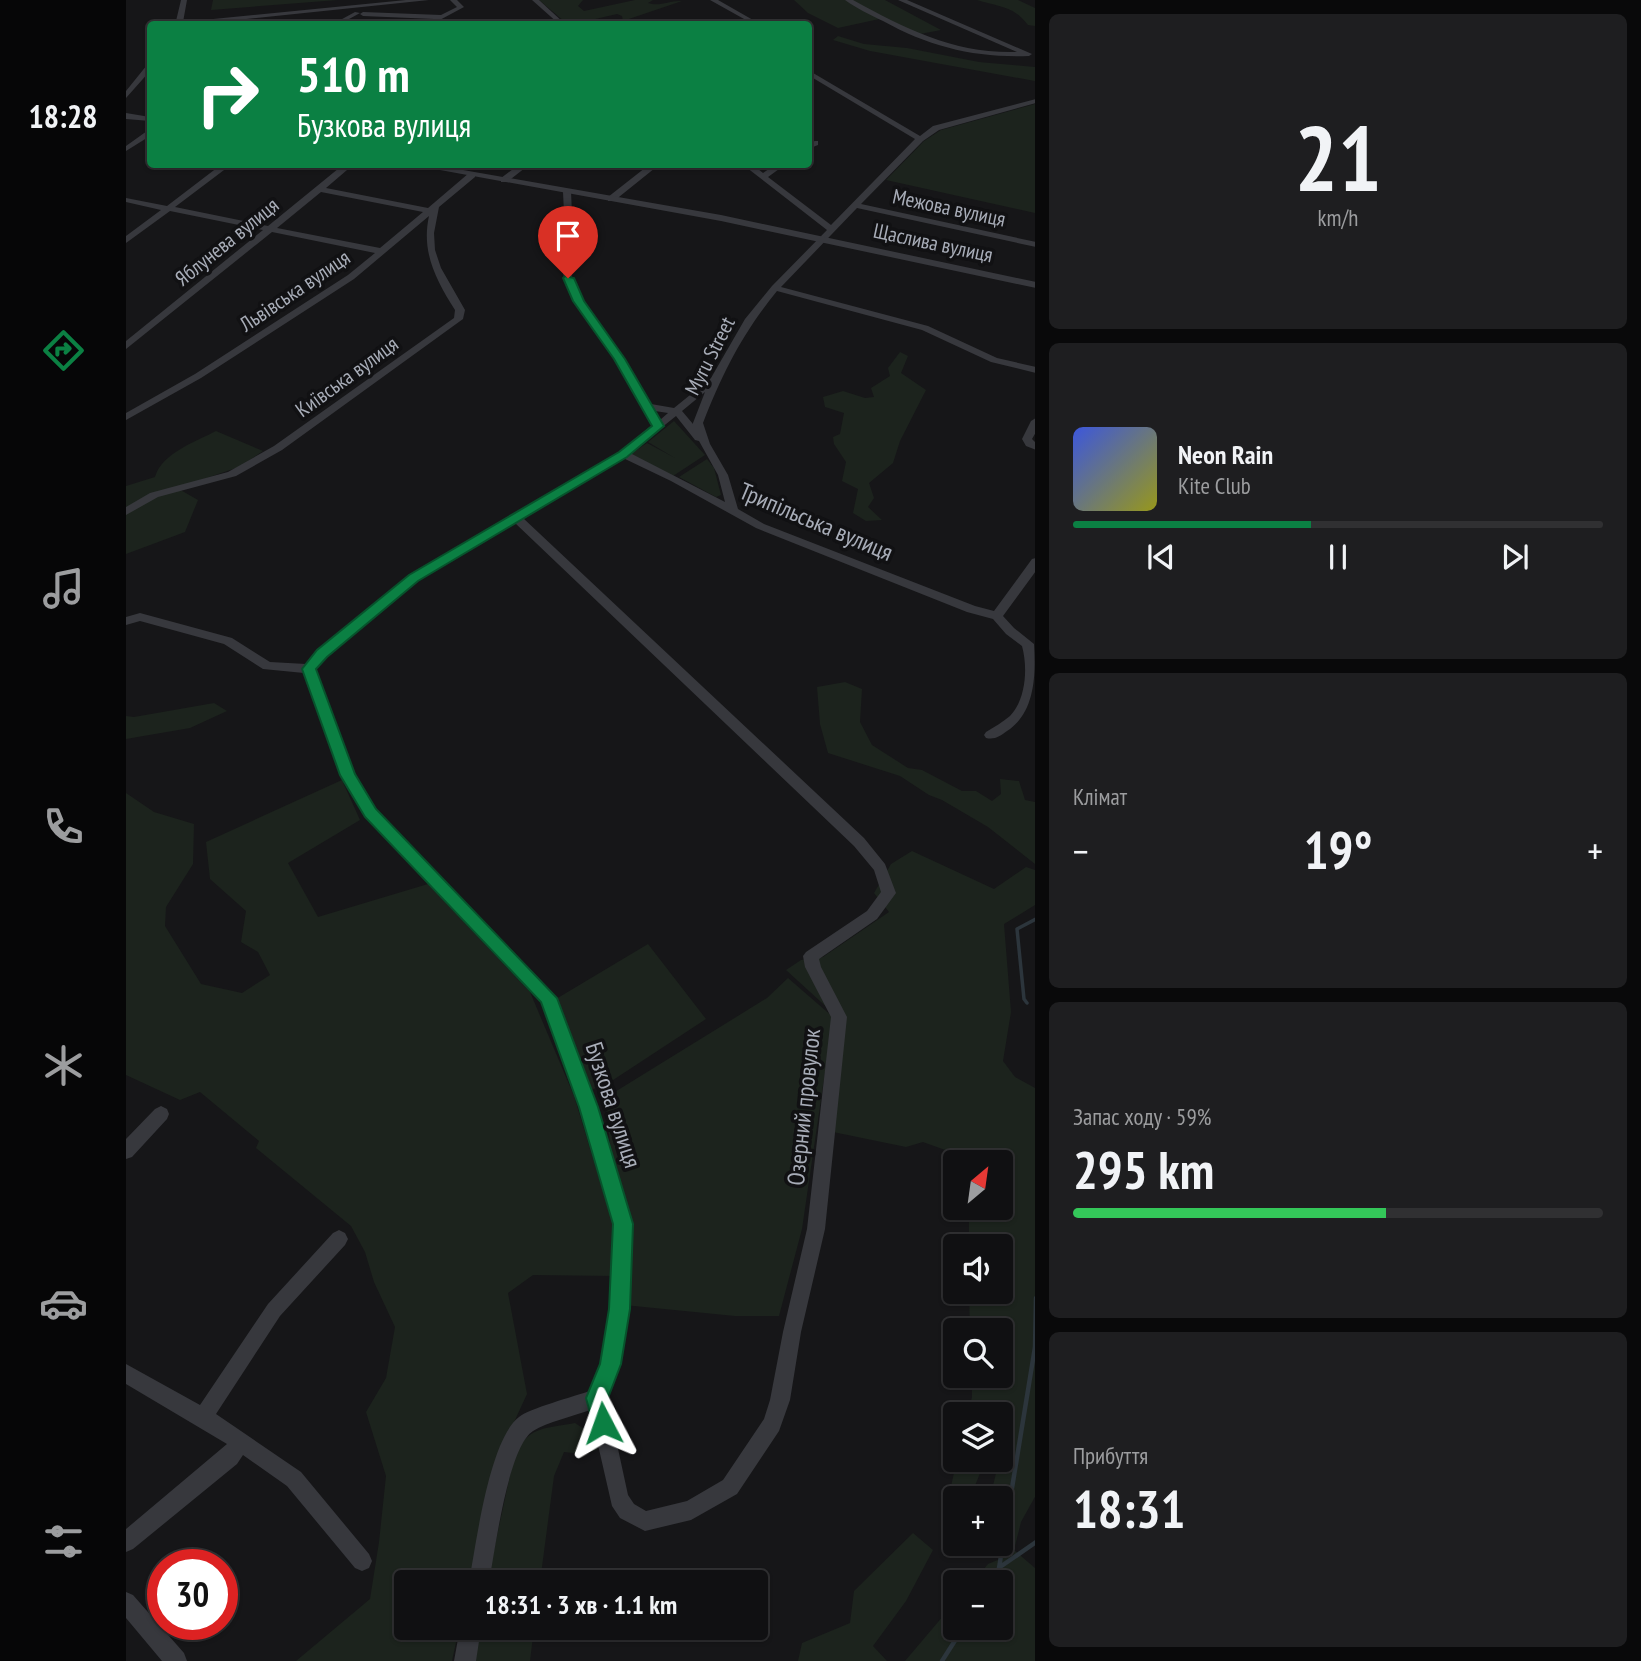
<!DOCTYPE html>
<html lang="uk">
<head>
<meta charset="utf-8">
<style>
	body { margin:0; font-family:"PT Sans Narrow",sans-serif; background:#1e1e20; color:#f1f3f6; height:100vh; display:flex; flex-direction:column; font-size:26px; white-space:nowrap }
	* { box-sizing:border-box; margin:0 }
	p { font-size:23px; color:#9c9d9f }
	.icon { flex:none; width:38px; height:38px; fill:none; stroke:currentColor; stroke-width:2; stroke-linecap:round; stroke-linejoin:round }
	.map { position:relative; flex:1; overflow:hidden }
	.sheet { display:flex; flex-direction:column; gap:14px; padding:14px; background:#09090a; width:606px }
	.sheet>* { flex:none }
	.hud { position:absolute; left:21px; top:21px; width:665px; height:147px; border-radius:7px; box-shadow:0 2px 5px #0004,0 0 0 2px #303032; background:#0b8043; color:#fff; overflow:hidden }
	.needle { width:46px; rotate:29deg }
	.controls { position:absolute; left:817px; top:1150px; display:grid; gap:14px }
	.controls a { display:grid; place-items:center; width:70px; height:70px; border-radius:7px; background:#101012; box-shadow:0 2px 5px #0004,0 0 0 2px #303032; font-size:35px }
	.speed { position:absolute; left:21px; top:1549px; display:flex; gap:14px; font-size:35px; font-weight:700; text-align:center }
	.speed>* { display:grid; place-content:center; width:91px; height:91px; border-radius:50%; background:#101012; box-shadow:0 2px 5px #0004,0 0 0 2px #303032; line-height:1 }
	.speed .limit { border:10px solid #d22; background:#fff; color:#111 }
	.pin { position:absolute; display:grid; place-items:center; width:60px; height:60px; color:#fff; margin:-72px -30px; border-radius:50% 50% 50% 0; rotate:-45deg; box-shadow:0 0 7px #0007 }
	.pin .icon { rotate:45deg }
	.me { position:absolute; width:77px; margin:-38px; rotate:356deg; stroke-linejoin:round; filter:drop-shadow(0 0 5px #0008) }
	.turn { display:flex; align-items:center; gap:24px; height:147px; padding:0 35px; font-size:32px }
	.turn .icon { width:91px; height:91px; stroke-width:2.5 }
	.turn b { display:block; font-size:49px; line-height:60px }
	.big { font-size:52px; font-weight:700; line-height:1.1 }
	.sheet .card { flex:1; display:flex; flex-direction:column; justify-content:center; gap:10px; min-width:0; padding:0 24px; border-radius:10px; background:#1e1e20 }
	.sheet .dial { align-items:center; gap:0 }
	.dial b { font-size:91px; line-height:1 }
	.song { display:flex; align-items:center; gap:21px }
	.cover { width:84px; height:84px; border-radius:10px; background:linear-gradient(135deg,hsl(230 70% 55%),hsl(60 70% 35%)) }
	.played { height:7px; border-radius:4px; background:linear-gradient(90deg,#0b8043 45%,#303032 45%) }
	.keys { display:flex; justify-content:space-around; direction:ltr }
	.heat { display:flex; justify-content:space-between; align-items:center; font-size:38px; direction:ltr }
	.charge { height:10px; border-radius:5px; background:linear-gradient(90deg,#34c759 59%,#303032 0) }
	.trip { position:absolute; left:268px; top:1570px; width:374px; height:70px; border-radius:7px; background:#101012; box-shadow:0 2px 5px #0004,0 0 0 2px #303032; font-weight:700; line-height:70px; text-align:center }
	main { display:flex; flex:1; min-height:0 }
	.tabs { display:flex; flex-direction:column; width:126px; justify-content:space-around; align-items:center; background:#060607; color:#9c9d9f }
	.tabs .icon { width:49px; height:49px }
	.tabs .on { color:#0b8043 }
	.tabs b { font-size:32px; color:#f1f3f6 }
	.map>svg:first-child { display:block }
	.green { fill:#1c231d }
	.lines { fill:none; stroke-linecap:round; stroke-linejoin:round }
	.stream-far1 { stroke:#2c353c; stroke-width:3.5 }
	.stream { stroke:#2c353c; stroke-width:4.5 }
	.minor { fill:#37383d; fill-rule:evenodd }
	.tertiary { fill:#37383d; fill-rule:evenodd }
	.route { fill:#0b8043; stroke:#07532c; stroke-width:2 }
	.labels { text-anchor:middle; stroke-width:7; stroke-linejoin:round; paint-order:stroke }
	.far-street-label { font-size:21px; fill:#a8adb8; stroke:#111113 }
	.street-label { font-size:24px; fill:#a8adb8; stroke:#111113 }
</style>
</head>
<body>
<main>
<nav class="tabs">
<b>18:28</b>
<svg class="icon on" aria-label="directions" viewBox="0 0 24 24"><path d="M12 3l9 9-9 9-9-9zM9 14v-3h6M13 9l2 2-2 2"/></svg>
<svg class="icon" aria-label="music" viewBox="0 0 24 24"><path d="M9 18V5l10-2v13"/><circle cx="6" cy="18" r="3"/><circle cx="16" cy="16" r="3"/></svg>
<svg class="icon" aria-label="phone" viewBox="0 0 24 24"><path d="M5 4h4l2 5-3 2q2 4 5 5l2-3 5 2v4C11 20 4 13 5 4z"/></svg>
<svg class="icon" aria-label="climate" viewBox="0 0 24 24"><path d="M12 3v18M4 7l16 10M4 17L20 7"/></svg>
<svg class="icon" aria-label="car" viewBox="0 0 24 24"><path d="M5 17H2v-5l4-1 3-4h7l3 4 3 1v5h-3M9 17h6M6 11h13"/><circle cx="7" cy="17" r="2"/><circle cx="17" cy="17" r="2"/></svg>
<svg class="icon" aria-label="filters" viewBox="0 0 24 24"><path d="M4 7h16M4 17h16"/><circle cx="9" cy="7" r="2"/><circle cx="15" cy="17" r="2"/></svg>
</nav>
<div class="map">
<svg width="910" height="1661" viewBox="0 0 910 1661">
	<rect width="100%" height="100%" fill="#161618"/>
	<path class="green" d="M87 0H212L85 10Z
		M413 0H457L452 6 458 11 509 0H527L522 3C534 7 544 0 556 1L497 21 496 16 491 14 452 23 439 22Z
		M668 0H759L815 30 789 35 758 18 712 28 682 13Z
		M851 0H892L909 8V26L902 25C887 5 872 7 851 0Z
		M712 36 738 44 781 48 853 62 909 67V81L744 51 707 40Z
		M909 104V213L760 180 798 141 815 130Z
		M774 352 782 356 775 373 800 390 774 441 767 463 743 483 748 498 742 507 756 520 740 521 727 513 732 489 716 481 720 462 708 444 707 437 714 434 718 413 699 407 697 397 717 391 739 398 748 397 745 388 764 376 762 368Z
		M548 421 579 455 547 476 505 454 521 443 549 458 522 442Z
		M90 431 137 451 113 467 51 488 72 500 59 532 0 554V486L29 477C36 453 69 442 90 431Z
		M581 459 588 468 595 495 590 497 553 477Z
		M719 682 736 689 734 722 746 745 782 768 796 770 836 791H850L866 801 875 794 874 779 893 781 899 800 909 802V864L862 827 816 800 803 795 774 776 702 753 694 724 691 687Z
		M88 703 101 711 64 728 0 739V716L8 717Z
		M216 780 234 820 162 863 192 917 302 884 404 992 448 1096 487 1224 489 1276 407 1275 382 1293 401 1394 372 1457 344 1582H280V1628H333L326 1661H170L244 1599 253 1542 260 1476 240 1412 260 1378 269 1327 248 1282 239 1252 225 1226 130 1148 133 1141 74 1092 54 1100 0 1075V793L28 812 68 824 67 864 40 907 39 926 75 984 116 993 144 975 132 952 115 942 120 911 84 879 80 842Z
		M786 851 868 889 900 867 909 870V905L878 924 885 1012 877 1061 889 1077 909 1088 910 1495 895 1522 888 1550 909 1568V1661H779L829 1602 830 1628H875V1582H847L862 1564 881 1556 867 1544H875V1498H864L872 1465 857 1466 844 1498H830L829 1514 819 1512 831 1460H875V1414H842L846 1397V1376H875V1330H844L843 1292H875V1246H843V1208H875V1162H844V1159L797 1142 780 1147 707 1132 706 1012 660 970 675 960 697 957 763 912 748 893 765 864Z
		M522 944 580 1019 481 1084 462 1091 430 999Z
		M662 978 707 1017 676 1229 653 1316H609L498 1305 505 1219 486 1162 479 1098 641 998Z
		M449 1423 466 1434 471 1450 456 1454 438 1452 428 1476 414 1582H361L389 1452C406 1425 420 1429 449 1423Z
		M787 1533 807 1550 780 1601 747 1646 761 1661H672L676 1643 724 1623 728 1591Z
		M352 1628H408L404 1661H346Z"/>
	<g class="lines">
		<path class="stream-far1" d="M901 1003 898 999 891 929 910 919"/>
		<path class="stream" d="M874 1567 910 1542
			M865 1582 873 1568 909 1347 910 1298
			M816 1661 837 1628"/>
		<path class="minor" d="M55 0H61L57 22 280 0H303L73 24H52L50 21Z
			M324 0H331L338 7 310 22 308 19 237 16 234 14 237 12 315 15 331 7Z
			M406 0H413L439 24H433Z
			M584 0H592L634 24H627Z
			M719 0H727C780 29 829 54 891 52L772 0H781L906 54 903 56C849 58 804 47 757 21 744 15 730 8 719 0Z
			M229 12 234 13 214 24H207Z
			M21 65H24V71L0 98V91Z
			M682 70 794 136 807 126 910 99V103L813 130 797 141 735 204 910 242V247L731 208 655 287 802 326 871 358 910 367V373L865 362 796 330 651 291C616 334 597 372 577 423L584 444 602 475 612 509 638 524 849 606 868 611 906 559 910 558V571L877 616 888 628 908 644C910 675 909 713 881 731 874 736 869 740 860 738L858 735 860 732C868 727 877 722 884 716 900 699 902 668 896 646L880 634 867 619 841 612 630 528 545 481 497 458 397 518 738 838 759 864 770 893 751 919 693 959 695 967 721 1017 699 1229 675 1332 664 1400 653 1431 611 1494 565 1520 519 1531 494 1518 486 1506 464 1410C448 1416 421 1422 407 1431 382 1447 369 1551 363 1582H343C350 1545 363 1440 393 1417 402 1409 449 1396 464 1391L475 1364 485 1309 488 1224 454 1107 416 1002 240 817 214 775 178 673 137 669 98 644 14 621 0 625V617L14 613 106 638 144 662 180 664 192 650 284 575 493 452 526 425 489 359 447 301 438 278 436 266 439 234 437 192 441 190 445 192 447 234 444 266 446 278 456 301 499 359 525 404 548 408 585 378 619 319 646 286 701 230 616 164H626L637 173 650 164H660L642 177 705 225 789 139 682 75ZM579 392 567 423V424L556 411ZM529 411 542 413 534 420ZM550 416 569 440 573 441 592 475 599 502 504 453ZM389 523 728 846 748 870 755 892 741 911 680 952 677 956 679 967 705 1017 681 1229 657 1332 644 1400 638 1419 597 1480 561 1501 520 1511 508 1504 502 1495 481 1398 493 1364 503 1309 506 1224 470 1107 427 993 250 809 227 774 189 670 200 656 292 581Z
			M21 131H24V136L0 151V146Z
			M689 141H692V145L682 149V143Z
			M96 164H106L49 207 142 226 218 164H228L200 188 302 208 343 173H349V177L313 207 308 233 309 250 315 268 339 310 337 319 156 450 110 476 32 497 0 515V507L24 493 102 472 148 446 328 318 329 310C310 280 295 252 303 216L228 279 75 378 0 420V413L69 374 222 275 249 253 146 232 0 349V341L137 230 44 211 0 243V236L35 210 0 202V198L41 206ZM195 192 297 212 254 248 151 228Z
			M394 164H404L381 182H375V178Z
			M524 164H534L488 201H482V197Z
			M910 418V432L906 439 910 443V450L900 446 896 439 905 421Z
			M35 1106 41 1109 43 1114 41 1119 6 1157 0 1159V1139L29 1109Z
			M213 1230 219 1233 222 1239 219 1245 154 1316 90 1414 175 1472 243 1554 246 1561 243 1568 236 1571 229 1568 161 1486 117 1455 111 1464 7 1549 0 1552V1529L101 1444 0 1384V1364L74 1405 142 1304 207 1233Z
			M0 1592 7 1595 58 1653 61 1661H36L0 1618Z
			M334 1628H355L350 1661H328Z"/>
		<path class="tertiary" d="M0 113 24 117V121L0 119Z
			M281 164H303L595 215 910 282V288L595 221Z"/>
	</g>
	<path class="route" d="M439 276 448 278 458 301 499 359 538 426 501 457 292 581 201 657 190 669 229 774 250 809 431 998 472 1107 507 1224 504 1309 495 1364 482 1398 488 1423 484 1431 477 1434 469 1431 460 1398 474 1364 483 1309 487 1224 453 1107 415 1002 239 817 214 775 176 669 191 650 283 575 493 452 526 426 488 359 447 301 437 278Z"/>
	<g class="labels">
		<g class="far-street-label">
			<text transform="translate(823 208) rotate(12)" y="7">Межова вулиця</text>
			<text transform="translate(101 242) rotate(-39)" y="7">Яблунева вулиця</text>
			<text transform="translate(807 243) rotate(12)" y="7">Щаслива вулиця</text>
			<text transform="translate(169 291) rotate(-34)" y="7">Львівська вулиця</text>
			<text transform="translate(584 356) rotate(-63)" y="7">Myru Street</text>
			<text transform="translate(221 377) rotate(-36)" y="7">Київська вулиця</text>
		</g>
		<g class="street-label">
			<text transform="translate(690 522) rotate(23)" y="8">Трипільська вулиця</text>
			<text transform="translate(487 1105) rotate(72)" y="8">Бузкова вулиця</text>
			<text transform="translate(678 1107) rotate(-84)" y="8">Озерний провулок</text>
		</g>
	</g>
</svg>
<div class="controls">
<a><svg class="needle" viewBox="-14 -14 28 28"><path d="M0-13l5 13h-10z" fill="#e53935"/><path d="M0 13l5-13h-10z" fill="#9c9d9f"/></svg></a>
<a><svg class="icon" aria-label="sound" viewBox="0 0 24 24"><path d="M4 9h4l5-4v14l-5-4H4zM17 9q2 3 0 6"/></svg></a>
<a><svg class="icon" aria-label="search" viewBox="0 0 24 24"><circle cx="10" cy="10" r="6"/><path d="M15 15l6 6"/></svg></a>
<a><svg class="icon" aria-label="layers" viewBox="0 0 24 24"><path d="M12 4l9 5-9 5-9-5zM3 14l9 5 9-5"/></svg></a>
<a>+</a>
<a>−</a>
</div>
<div class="speed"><div class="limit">30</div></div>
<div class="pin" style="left:442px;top:278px;background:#d93025"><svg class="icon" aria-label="arrive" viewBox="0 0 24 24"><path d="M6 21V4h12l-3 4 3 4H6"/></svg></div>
<svg class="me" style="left:477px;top:1423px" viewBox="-20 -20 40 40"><path d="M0-17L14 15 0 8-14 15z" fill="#0b8043" stroke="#fff" stroke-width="4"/></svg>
<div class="trip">18:31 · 3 хв · 1.1 km</div>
<div class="hud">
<div class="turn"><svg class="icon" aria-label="right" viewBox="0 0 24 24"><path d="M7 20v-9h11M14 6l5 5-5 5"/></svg><div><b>510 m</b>Бузкова вулиця</div></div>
</div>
</div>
<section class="sheet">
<div class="card dial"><b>21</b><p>km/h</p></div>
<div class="card">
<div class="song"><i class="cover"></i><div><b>Neon Rain</b><p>Kite Club</p></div></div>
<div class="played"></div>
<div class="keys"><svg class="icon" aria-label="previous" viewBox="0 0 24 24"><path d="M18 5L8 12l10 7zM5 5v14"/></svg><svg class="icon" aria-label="pause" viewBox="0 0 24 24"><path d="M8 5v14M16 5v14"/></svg><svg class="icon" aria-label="next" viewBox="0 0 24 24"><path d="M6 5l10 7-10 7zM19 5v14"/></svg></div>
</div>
<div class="card"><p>Клімат</p>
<div class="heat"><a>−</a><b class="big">19°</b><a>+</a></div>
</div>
<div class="card"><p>Запас ходу · 59%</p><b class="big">295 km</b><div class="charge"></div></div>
<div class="card"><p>Прибуття</p><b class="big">18:31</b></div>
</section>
</main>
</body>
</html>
